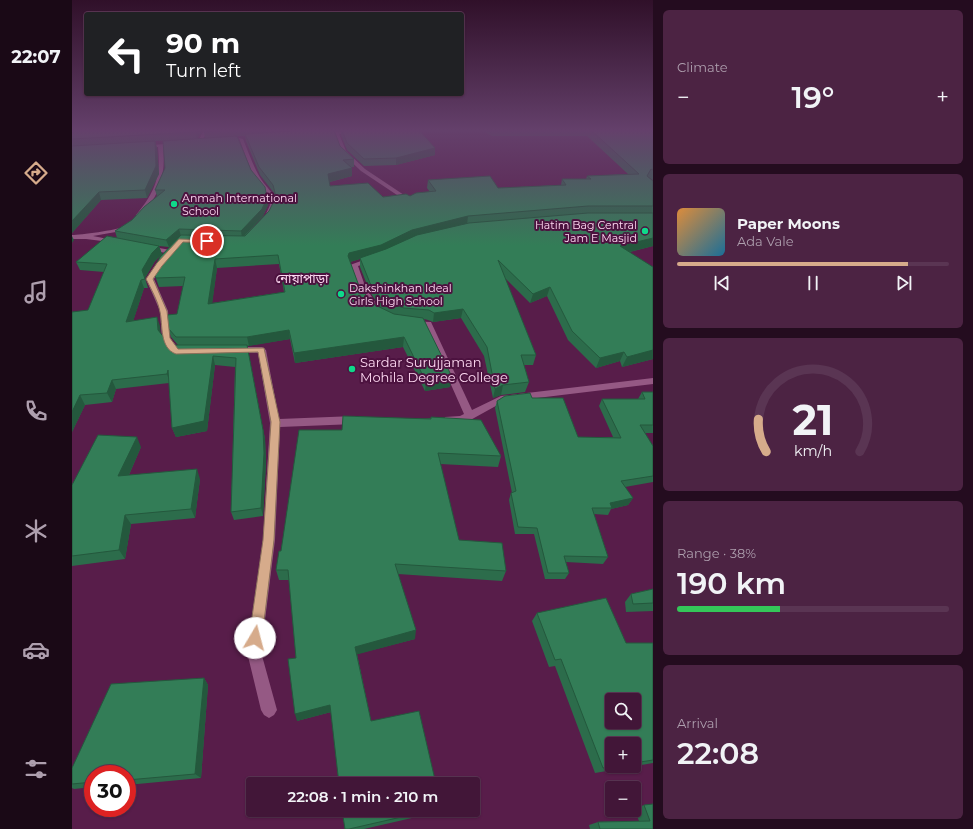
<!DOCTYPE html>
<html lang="en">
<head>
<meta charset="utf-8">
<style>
	body { margin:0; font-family:Montserrat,"Noto Sans Bengali",sans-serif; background:#4c2343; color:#f1f3f6; height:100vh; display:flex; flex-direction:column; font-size:15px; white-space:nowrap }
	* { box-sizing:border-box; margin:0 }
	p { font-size:13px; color:#ae9fae }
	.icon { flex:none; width:22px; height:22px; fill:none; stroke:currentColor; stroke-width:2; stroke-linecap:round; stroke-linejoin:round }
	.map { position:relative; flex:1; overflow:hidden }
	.panel { display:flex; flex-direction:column; gap:10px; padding:10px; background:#240c1f; width:320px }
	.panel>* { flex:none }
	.top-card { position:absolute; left:12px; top:12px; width:380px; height:84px; border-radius:4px; box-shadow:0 1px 3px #0004,0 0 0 1px #5a3553; background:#202124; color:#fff; overflow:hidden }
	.tools { position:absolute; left:533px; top:693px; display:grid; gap:8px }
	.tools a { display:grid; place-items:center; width:36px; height:36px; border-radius:4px; background:#421638; box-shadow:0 1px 3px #0004,0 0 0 1px #5a3553; font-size:20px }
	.speed { position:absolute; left:12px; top:765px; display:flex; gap:8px; font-size:20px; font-weight:700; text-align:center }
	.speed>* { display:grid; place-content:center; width:52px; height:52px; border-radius:50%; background:#421638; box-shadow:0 1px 3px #0004,0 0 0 1px #5a3553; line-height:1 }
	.speed .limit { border:6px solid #d22; background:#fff; color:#111 }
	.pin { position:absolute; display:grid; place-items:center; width:34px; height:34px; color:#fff; margin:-17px; border:2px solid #fff; border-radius:50%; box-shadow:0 1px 4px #0007 }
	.me { position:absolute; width:44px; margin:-22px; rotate:8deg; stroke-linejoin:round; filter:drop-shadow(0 0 3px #0008) }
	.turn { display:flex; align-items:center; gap:14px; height:84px; padding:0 16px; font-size:18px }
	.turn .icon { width:52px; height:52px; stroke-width:2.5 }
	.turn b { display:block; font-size:28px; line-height:34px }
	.big { font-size:30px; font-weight:600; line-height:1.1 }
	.panel .tile { flex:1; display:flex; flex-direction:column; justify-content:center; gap:6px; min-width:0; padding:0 14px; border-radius:6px; background:#4c2343 }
	.panel .dial { align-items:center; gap:0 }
	.dial svg { height:104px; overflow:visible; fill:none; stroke:#5a3553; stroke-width:7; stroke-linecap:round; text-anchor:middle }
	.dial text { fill:#f1f3f6; stroke:none }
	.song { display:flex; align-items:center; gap:12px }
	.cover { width:48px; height:48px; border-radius:6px; background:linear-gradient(135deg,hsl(30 70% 55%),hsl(200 70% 35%)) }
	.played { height:4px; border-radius:2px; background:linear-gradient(90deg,#d6ab8b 85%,#5a3553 85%) }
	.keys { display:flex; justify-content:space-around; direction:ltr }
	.heat { display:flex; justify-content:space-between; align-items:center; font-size:22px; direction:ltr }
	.charge { height:6px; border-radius:3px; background:linear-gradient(90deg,#34c759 38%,#5a3553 0) }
	.trip { position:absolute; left:174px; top:777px; width:234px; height:40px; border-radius:4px; background:#421638; box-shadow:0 1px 3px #0004,0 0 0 1px #5a3553; font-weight:600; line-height:40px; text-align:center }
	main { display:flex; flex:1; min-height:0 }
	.dock { display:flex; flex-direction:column; width:72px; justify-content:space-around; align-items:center; background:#1a0916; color:#ae9fae }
	.dock .icon { width:28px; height:28px }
	.dock .current { color:#d6ab8b }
	.dock b { font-size:18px; color:#f1f3f6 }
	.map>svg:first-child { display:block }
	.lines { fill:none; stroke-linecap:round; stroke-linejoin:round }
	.minor { fill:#955984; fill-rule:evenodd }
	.wall { fill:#2c6c4b; fill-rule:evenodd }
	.shaded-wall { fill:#24583d }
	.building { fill:#337d57; stroke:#24583d; fill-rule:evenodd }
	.route { fill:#d6ab8b; stroke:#8b6f5a }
	.poi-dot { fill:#0fd98a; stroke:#4c123f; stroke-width:1.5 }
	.labels { text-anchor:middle; stroke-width:4; stroke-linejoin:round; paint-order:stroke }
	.far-poi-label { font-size:11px; fill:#fed9f2; stroke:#4c123f; text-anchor:start }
	.far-quarter-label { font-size:13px; fill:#fed9f2; stroke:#4c123f }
	.poi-label { font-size:13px; fill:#fed9f2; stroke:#4c123f; text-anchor:start }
</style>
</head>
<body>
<main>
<nav class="dock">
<b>22:07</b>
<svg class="icon current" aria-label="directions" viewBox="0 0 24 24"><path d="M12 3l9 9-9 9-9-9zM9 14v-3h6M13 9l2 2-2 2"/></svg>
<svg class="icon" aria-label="music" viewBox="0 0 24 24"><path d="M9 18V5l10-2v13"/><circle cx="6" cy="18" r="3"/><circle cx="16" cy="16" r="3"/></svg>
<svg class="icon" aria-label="phone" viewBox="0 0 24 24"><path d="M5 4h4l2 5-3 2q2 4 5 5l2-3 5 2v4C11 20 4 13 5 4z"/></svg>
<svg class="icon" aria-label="climate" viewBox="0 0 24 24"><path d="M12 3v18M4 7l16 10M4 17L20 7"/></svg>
<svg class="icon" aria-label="car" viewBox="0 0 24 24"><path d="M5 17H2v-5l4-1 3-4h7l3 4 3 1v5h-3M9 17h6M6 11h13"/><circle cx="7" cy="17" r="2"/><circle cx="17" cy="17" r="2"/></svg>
<svg class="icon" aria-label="filters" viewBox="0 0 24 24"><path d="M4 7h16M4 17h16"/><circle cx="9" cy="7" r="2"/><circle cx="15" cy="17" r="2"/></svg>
</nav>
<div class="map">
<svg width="581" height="829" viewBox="0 0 581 829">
	<rect width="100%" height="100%" fill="#581d4a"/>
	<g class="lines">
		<path class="minor" d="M132 130H136L129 143H125Z
			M282 130H306L267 134 274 151 293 169 341 201V203H337L289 171 270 153 262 134 249 135 247 134Z
			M167 138 171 139C176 151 180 163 186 174 195 192 211 194 198 217L193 216 198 205 195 193 181 176Z
			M104 143 106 145 91 146C94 174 88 195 69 216H65L64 215C83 192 89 177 86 147H72L70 146Z
			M56 224 59 226 55 230 21 236 46 241V243L14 239H0V235C8 235 45 230 51 227 53 226 54 225 56 224Z
			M75 246 99 250 102 252 99 254 73 249V247Z
			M300 257H303V261L286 266 293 286 308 310 304 312H301L285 286 278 265Z
			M86 261 93 263 82 279 96 311 98 338 106 348 113 349 114 351 113 353H101L90 338 88 311 74 279Z
			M338 321 359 322 400 410 429 396 581 378V384L431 402 393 423 377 424 372 420 373 417 388 416 392 414 353 326 338 325Z
			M164 347H190L194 350 207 419 283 416 288 420 283 424 208 427 203 540 189 652 205 710 202 715 197 718 192 715 189 710 175 652 191 540 198 423 186 353 161 352 160 350 161 348Z"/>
	</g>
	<path class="wall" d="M0 130H131L125 139 83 141 85 148 87 174 75 198 29 200 0 233Z
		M133 130H262L268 146 282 159V167H279L280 176 258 182V186L311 197 338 196 358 192 355 188 356 180 426 188 489 185 490 179H514L515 176 556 174 515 136H420L409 130H581V180L576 177 581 181V246L558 252 581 359 550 367 548 361 524 368 496 340 475 296 458 303 433 278 464 355 461 365H452L457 382 453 392 429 395 421 398 412 356 389 318 361 322 356 320 352 319 378 387 353 391 331 347 223 363 218 339 175 346 193 439 194 462 191 516 162 520 159 512 163 367 143 365 135 431 104 437 100 428 97 383 44 389 40 402 13 405 0 432 16 310 32 272 8 270 4 262 45 238 43 231 60 220 85 196 83 190 133 138 132 132ZM165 136H173L174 141 188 175 202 193 204 199 197 211 173 236 191 216 196 205 195 198 179 170ZM101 243 81 270 87 287 111 286 105 314 96 328 99 337 106 345H98L88 333V326L61 321 72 288H76L73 278 83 261 90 254 87 246 97 247ZM288 259V267L298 292 307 306 310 308 301 304 287 286 278 262ZM207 264 212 292 140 303 145 268Z
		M269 130H347L363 155 324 165 292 166 275 150 269 135Z
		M570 392H581V433H573L581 446V482L553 487 561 498 556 505 539 509 536 515 522 514 536 557 531 564 494 562 497 573 493 579H473L462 534H443L437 500 439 493H440L423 408 425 401 460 398 506 437H541L527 406 530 399H566Z
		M359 417 429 456 426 467 368 464 387 540 434 571 430 581 326 574 343 639 285 654 299 721 364 784 259 712 225 721 224 658 217 580H207L204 570 209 551 270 430 359 418Z
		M69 447 57 475 128 479 123 518 59 524 53 559 0 566V485Z
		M581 589V611L554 612 553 602 559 594Z
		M465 613 554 643H581V763L523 773 483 666 477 667 460 621ZM562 744V766H540Z
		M132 678 136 685 129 778 55 785V774H21V787L2 789 0 788V768Z
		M572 805 581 829H518L517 825 526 822 567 821 562 809Z
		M270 810H368L366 812 292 829H273Z"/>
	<path class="shaded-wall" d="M125 130H131L125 139 124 132Z
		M83 141 85 148 87 174 75 198 73 190Z
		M363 148V155L324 165V158Z
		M280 168V176L257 182 256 174Z
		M27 192 29 200 0 233V221Z
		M195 198 196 205 191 216 170 238 169 231Z
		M396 216 395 225 308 254 288 258V259L278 262 276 256 277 253 340 230Z
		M107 229 109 236 97 247 94 240Z
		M0 236 2 240 0 243Z
		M581 238V246L545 255 548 246Z
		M87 246 90 254 83 261 73 278 70 270 80 253Z
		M143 259 145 268 139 313 136 304Z
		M69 280 72 288 58 331 54 322Z
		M478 287 475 296 458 303 461 294Z
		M391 309 389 318 361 322 362 313Z
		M85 317 88 326 89 339 86 330Z
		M217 330 218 339 177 346 175 337Z
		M332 337 331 347 223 363 222 353Z
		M175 345 193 439 194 462 191 516 189 508Z
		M581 350V359L550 367 555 357Z
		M552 352 548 361 524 368 528 358Z
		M141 356 143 365 135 431 104 437 100 428Z
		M96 370 98 383 95 374Z
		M380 377 378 387 353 391 354 382Z
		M40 380 44 389 40 402 35 393Z
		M431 385 429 395 421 398 423 389Z
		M8 395 13 405 0 432V412Z
		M65 437 69 447 52 486 46 476Z
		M125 469 128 479 123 518 119 509Z
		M561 498 556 505 539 509 540 508 538 503Z
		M53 515 59 524 53 559 47 550Z
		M344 630 343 639 283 655V647Z
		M132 678 136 685 129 778 123 774Z
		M258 705 259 712 225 721 223 714Z"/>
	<path class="building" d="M0 130H125L124 132 0 139Z
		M133 130H154L132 132Z
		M234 130H262L268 146 282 159 271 160 280 168 256 174 258 186 296 183 311 197 334 194 338 196 344 193 364 191 356 180 418 176 426 188 494 185 490 179H519L515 176 567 174 519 130H581V170L579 169 575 176 581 181V206H516L396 216 340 230 309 245 277 253 276 256 287 286 301 304 322 314 351 318 380 377 354 382 332 337 222 353 217 330 175 337H104L96 328 95 315 105 314 113 277 84 278 81 270 88 257 109 235 173 236 197 211 204 197 201 185 187 167 173 134ZM206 255 213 292 136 304 143 259Z
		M270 130H347L363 148 324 158 292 159 275 143Z
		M165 136 179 170 193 187 195 198 190 209 169 231 107 229 94 240 43 231 60 220 72 207 93 190H83L93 168 91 141Z
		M83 141 84 166 73 190 27 192 0 221V146Z
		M516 213H581V238L548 246 581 267V350L555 357 552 352 528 358 500 331 478 287 461 294 426 260 464 355H449L457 382 431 385 423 389 415 347 391 309 362 313 357 310 332 308 314 302 307 296 298 283 288 258 314 249 345 235 397 223Z
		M35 236 87 246 80 253 70 270 73 279 69 280 54 322 85 317 86 330 98 345H175L191 430 192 453 189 508 159 512 164 358 141 356 132 421 100 428 96 370 95 374 40 380 35 393 8 395 0 412V312L16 310 35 264 4 262Z
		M570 392H581V425H568L581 446V476L549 481 561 498 538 503 540 508H520L536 557 492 556 497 573H476L465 528 446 527 439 493 444 491 425 401 433 396 458 393 460 398H491L506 437 549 438 530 399H573Z
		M271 416 359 419V417L409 420 429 456 366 453 387 540 430 543 434 571 323 564 344 630 283 647 299 721 347 711 364 784H267L258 705 223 714 216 659 224 658 216 570H204L207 551H209L227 430H270Z
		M26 435 65 437 46 476 125 469 119 509 53 515 47 550 0 556V485Z
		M581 589V603L561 604 559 594Z
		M534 598 554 643H581V760L562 763V744H540V766H544L531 768 489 659 483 660 465 613ZM540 700H562V722H540Z
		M132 678 123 774 55 780V774H21V782L0 784V768L39 684Z
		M581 804V829H528L526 822 578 821 572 805Z
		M270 810H360L277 829H273Z"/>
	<linearGradient id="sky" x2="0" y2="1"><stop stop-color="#301029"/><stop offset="0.53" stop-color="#64406b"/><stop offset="1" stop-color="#64406b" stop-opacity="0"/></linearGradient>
	<rect width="581" height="246" fill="url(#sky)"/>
	<path class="route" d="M107 239 135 240 138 241 135 243 111 242 90 266 81 279 95 311 98 338 106 349 192 348 208 422 202 540 190 638 188 643 183 645 179 643 177 638 191 540 199 422 186 352 104 354C87 348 91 324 88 312 86 301 79 289 74 279L85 263Z"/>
	<g class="poi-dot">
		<circle cx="102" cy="204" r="4"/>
		<circle cx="573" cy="231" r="4"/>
		<circle cx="269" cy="294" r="4"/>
		<circle cx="280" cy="369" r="4"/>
	</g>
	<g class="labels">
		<g class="far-poi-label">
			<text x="110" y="202">Anmah International<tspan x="110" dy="13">School</tspan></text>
			<text x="565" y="229" text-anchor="end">Hatim Bag Central<tspan x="565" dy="13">Jam E Masjid</tspan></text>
			<text x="277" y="292">Dakshinkhan Ideal<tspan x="277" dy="13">Girls High School</tspan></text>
		</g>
		<g class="far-quarter-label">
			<text x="230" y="283">নোয়াপাড়া</text>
		</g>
		<g class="poi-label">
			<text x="288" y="367">Sardar Surujjaman<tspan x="288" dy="15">Mohila Degree College</tspan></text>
		</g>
	</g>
</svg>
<div class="tools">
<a><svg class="icon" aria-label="search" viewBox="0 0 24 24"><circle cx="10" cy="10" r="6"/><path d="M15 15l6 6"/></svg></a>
<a>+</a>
<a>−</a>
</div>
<div class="speed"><div class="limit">30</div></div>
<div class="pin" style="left:135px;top:241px;background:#d93025"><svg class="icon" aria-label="arrive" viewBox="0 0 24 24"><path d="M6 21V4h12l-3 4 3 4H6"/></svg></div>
<svg class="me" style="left:183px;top:638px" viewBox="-20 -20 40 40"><circle r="19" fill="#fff"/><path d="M0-13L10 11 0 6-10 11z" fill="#d6ab8b"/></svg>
<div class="trip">22:08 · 1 min · 210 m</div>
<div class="top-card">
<div class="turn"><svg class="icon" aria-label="left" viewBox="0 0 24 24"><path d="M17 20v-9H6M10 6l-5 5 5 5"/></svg><div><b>90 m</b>Turn left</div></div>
</div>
</div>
<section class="panel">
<div class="tile"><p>Climate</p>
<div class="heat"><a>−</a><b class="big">19°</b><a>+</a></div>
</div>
<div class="tile">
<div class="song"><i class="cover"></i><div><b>Paper Moons</b><p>Ada Vale</p></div></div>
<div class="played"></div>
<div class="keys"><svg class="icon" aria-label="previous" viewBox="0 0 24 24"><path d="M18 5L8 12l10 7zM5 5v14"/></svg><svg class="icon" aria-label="pause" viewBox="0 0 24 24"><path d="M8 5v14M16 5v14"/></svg><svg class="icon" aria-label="next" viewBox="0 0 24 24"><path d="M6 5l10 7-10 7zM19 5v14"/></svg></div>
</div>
<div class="tile dial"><svg viewBox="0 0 100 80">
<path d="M14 69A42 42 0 1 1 86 69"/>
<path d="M14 69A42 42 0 0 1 8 44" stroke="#d6ab8b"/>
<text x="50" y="56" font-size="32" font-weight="700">21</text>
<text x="50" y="72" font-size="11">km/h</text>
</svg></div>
<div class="tile"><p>Range · 38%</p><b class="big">190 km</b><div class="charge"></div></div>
<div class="tile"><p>Arrival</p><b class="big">22:08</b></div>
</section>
</main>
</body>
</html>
